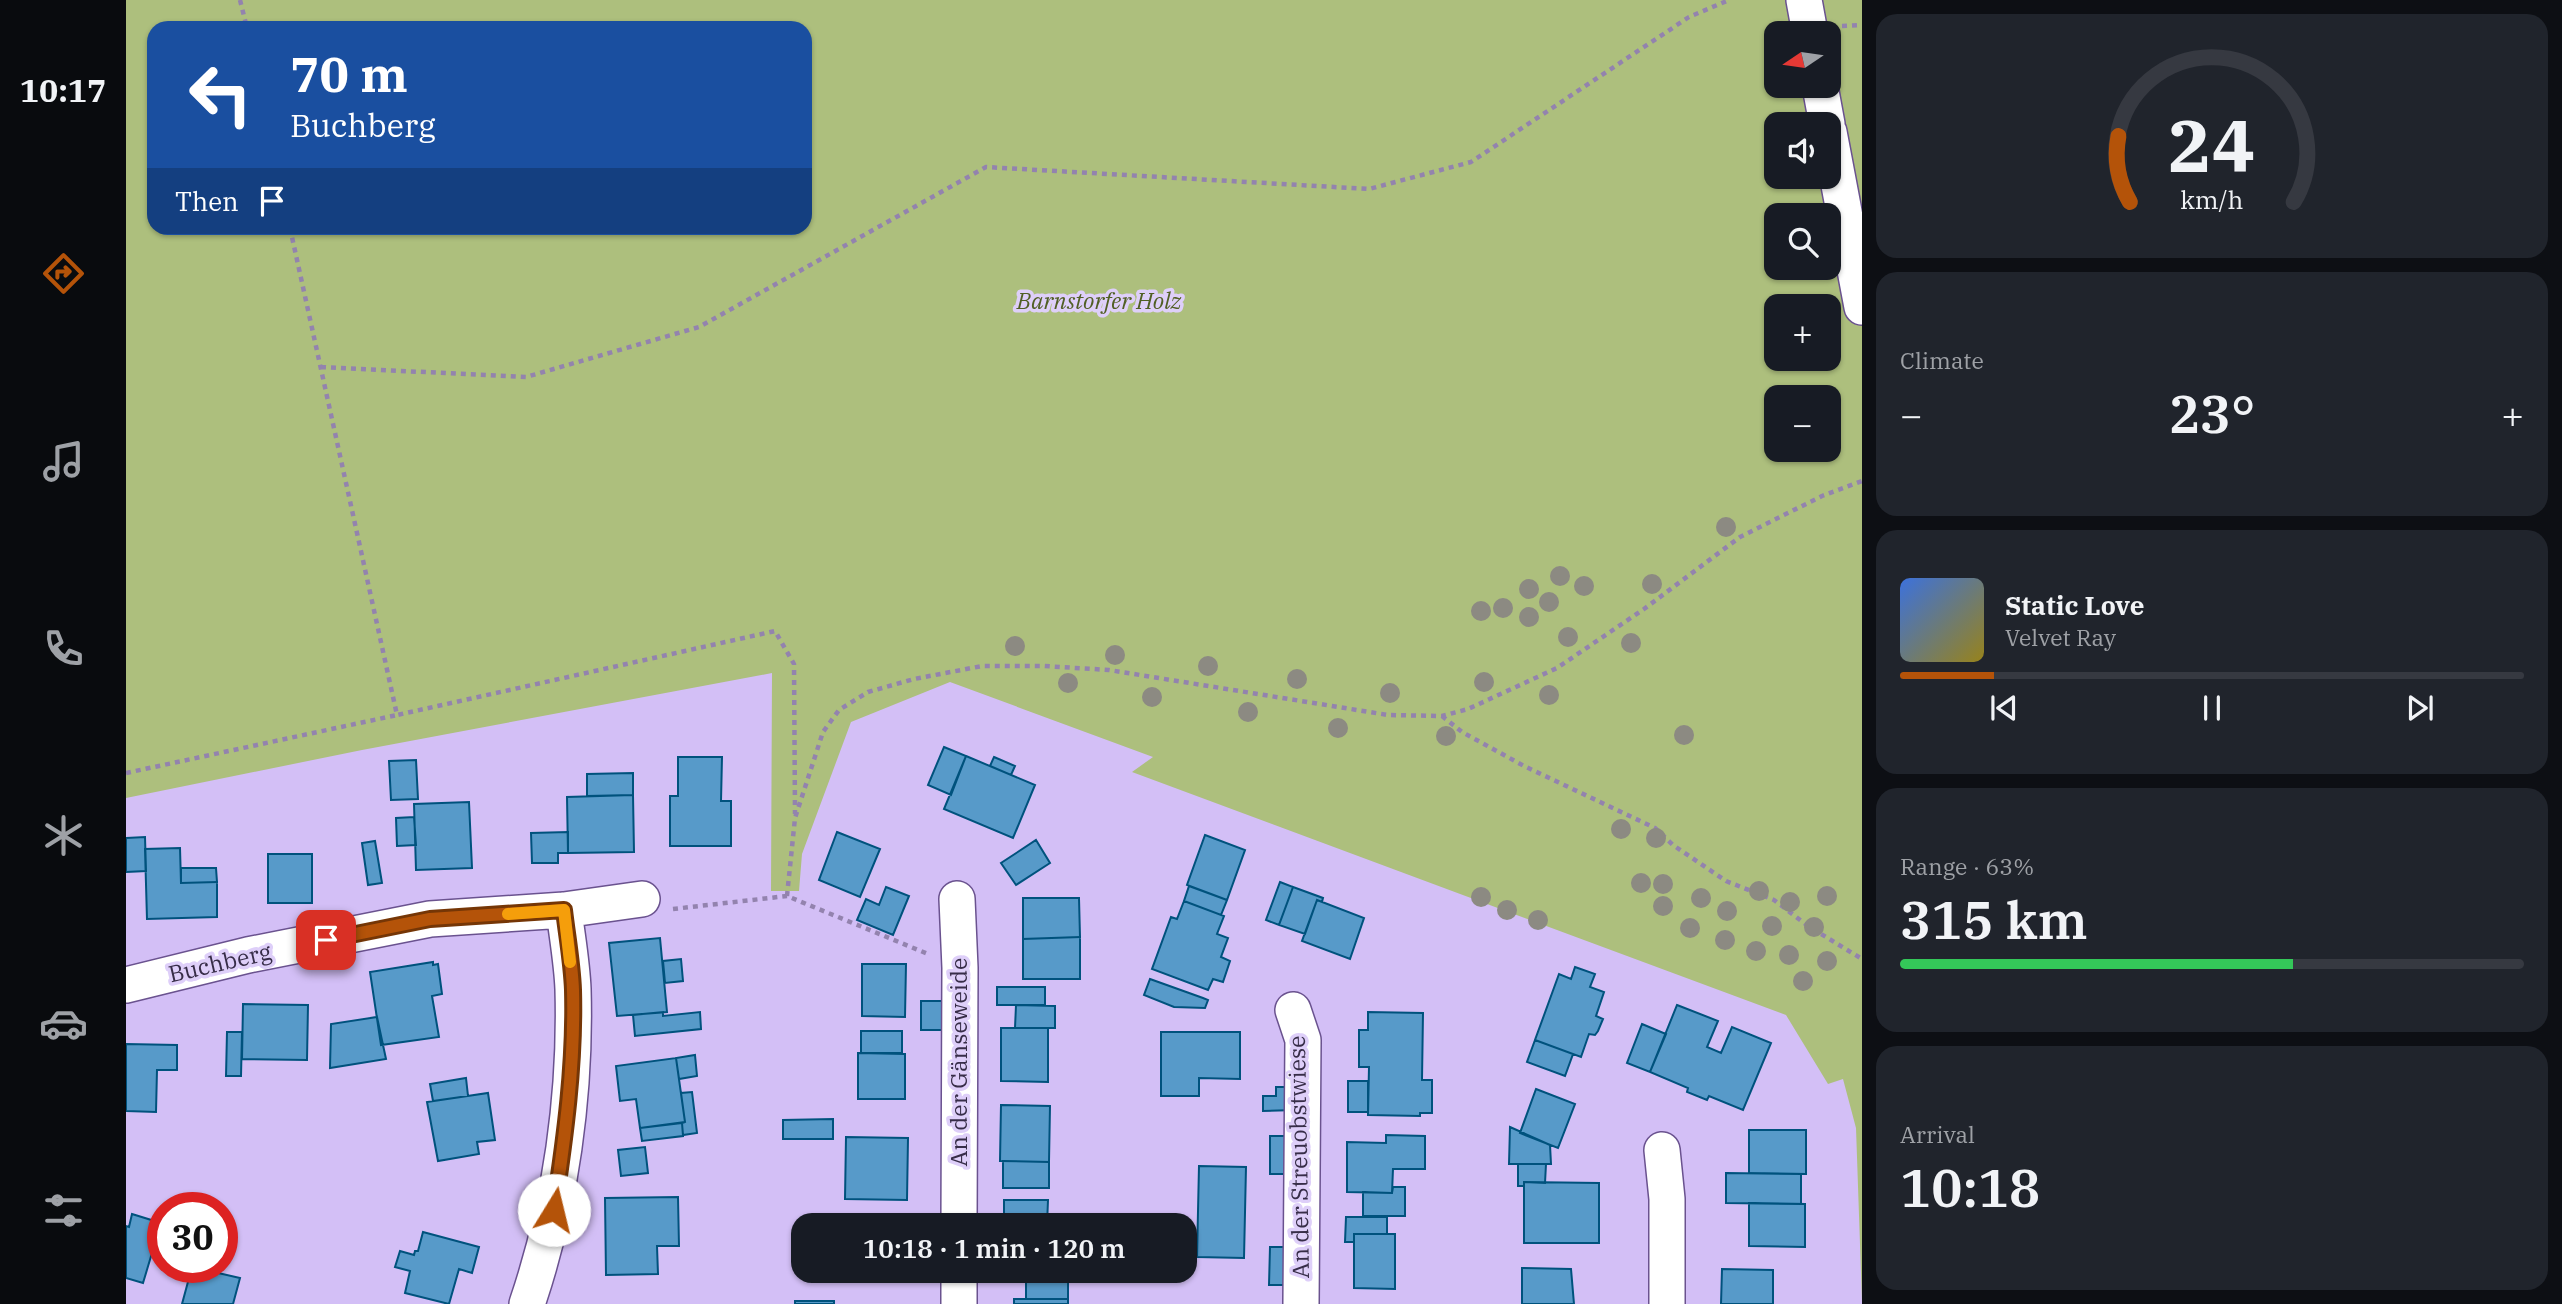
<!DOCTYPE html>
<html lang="en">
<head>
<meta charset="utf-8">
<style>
	body { margin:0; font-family:"IBM Plex Serif",serif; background:#20242c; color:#f1f3f6; height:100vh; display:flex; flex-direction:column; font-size:26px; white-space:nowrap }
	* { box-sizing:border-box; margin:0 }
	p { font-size:23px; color:#9ea1a6 }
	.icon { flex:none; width:38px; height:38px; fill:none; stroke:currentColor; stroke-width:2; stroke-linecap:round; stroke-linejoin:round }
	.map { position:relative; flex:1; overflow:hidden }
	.drawer { display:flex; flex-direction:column; gap:14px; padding:14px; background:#0d0f14; width:700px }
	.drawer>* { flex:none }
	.top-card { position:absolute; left:21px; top:21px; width:665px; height:214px; border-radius:21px; box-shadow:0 2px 5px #0004; background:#1a4fa0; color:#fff; overflow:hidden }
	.needle { width:46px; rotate:257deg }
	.fabs { position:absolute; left:1638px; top:21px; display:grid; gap:14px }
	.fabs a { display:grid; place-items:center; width:77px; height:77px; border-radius:14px; background:#171b24; box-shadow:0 2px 5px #0004; font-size:35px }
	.speed { position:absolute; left:21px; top:1192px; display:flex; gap:14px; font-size:35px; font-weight:700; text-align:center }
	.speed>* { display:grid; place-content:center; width:91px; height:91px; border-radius:50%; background:#171b24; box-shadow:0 2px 5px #0004; line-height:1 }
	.speed .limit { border:10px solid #d22; background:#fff; color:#111 }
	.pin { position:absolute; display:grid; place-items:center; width:60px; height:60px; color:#fff; margin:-30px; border-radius:14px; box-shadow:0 4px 10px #0006 }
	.me { position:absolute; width:77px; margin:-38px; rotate:9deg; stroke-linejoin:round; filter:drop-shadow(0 0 5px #0008) }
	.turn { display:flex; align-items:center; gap:24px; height:147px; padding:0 28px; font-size:32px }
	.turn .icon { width:91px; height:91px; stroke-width:2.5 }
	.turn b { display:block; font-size:49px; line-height:60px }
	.then { display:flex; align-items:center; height:66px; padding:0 28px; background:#0003; gap:14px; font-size:26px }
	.big { font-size:52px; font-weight:600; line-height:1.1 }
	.drawer .card { flex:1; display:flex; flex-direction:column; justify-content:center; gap:10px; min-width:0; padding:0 24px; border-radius:21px; background:#20242c }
	.drawer .dial { align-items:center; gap:0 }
	.dial svg { height:182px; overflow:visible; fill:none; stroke:#363941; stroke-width:7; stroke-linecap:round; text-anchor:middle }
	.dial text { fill:#f1f3f6; stroke:none }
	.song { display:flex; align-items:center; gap:21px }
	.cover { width:84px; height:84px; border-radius:10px; background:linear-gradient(135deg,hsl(220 70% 55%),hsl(50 70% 35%)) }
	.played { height:7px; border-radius:4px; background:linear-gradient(90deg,#b45309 15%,#363941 15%) }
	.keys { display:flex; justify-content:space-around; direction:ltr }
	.heat { display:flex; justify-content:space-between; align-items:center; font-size:38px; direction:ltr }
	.charge { height:10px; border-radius:5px; background:linear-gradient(90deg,#34c759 63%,#363941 0) }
	.trip { position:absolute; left:665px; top:1213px; width:406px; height:70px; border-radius:21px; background:#171b24; box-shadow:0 2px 5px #0004; font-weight:600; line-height:70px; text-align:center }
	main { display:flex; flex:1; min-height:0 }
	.tab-bar { display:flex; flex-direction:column; width:126px; justify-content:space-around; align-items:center; background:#090b0e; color:#9ea1a6 }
	.tab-bar .icon { width:49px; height:49px }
	.tab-bar .on { color:#b45309 }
	.tab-bar b { font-size:32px; color:#f1f3f6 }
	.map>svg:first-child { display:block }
	.green { fill:#adbf7d; fill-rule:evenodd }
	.building { fill:#579ac9; stroke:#00527d; stroke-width:2 }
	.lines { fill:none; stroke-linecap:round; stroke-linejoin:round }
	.minor-casing { stroke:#6a528f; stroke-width:38 }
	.path { stroke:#9383ae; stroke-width:4.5; stroke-dasharray:5 5; stroke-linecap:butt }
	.minor { stroke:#fff; stroke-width:35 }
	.tree { fill:#8c8a82 }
	.route-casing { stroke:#753606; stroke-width:18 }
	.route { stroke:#b45309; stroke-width:12 }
	.slow { stroke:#f59e0b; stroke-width:12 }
	.labels { text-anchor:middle; stroke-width:7; stroke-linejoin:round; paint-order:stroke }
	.park-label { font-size:23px; font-style:italic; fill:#515f24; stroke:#decff9 }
	.street-label { font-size:23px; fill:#372d48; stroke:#decff9 }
</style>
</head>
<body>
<main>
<nav class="tab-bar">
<b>10:17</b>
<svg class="icon on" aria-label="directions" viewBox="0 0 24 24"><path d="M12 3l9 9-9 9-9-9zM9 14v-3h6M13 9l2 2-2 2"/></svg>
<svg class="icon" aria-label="music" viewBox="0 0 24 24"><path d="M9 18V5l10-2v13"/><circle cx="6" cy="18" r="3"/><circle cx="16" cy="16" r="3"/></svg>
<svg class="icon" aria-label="phone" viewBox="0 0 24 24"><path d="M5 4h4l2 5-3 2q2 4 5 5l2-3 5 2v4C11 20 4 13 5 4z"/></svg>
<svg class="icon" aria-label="climate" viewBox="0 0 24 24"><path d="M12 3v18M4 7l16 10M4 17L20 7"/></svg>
<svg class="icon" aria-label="car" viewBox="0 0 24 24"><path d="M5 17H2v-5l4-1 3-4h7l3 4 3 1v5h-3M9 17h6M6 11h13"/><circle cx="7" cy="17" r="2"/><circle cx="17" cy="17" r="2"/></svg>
<svg class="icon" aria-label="filters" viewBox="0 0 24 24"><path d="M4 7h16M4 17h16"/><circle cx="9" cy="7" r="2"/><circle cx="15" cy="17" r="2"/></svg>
</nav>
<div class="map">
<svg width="1736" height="1304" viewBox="0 0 1736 1304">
	<rect width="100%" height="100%" fill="#d3bff6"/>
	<path class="green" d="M0 0H1736V1302L1730 1128 1717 1079 1702 1084 1660 1015 1006 772 1027 757 824 682 725 722 676 854 673 891H645L646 673 236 750 0 798ZM28 28H679V228H28ZM1650 33H1703V86H1650ZM1650 124H1703V177H1650ZM1650 215H1703V268H1650ZM1650 306H1703V359H1650ZM1650 397H1703V450H1650Z"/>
	<path class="building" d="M818 747 840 756 825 795 802 785Z
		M840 756 909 785 887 838 818 809Z
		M552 757H596L595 801H605V846H544V796H552Z
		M868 757 889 766 885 775 864 766Z
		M290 760 292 799 265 800 263 761Z
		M507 773V795L461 796V774Z
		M507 795 508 852 442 853 441 797Z
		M343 802 346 868 290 870 288 804Z
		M288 817 290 845 271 846 270 818Z
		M442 832V853H432V863H406L405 833Z
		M711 832 754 849 734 897 693 880Z
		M1079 835 1119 850 1101 900 1061 885Z
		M19 837 20 871 0 872V838Z
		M910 840 924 863 890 885 875 863Z
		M249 841 256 883 242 885 236 843Z
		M54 848 55 883 91 882V917L21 919 19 849Z
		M142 854H186V903H142Z
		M55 868H90L91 882 55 883Z
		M1154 882 1167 887 1153 925 1140 920Z
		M1063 886 1101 900 1095 915 1058 901Z
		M760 887 783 896 767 935 731 920 740 899 753 905Z
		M1167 887 1197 898 1196 902 1191 900 1179 934 1153 925Z
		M897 898H953L954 937 897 939Z
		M1191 900 1238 918 1224 959 1176 941Z
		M1058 901 1098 916 1091 934 1102 938 1095 957 1104 961 1097 982 1087 979 1082 990 1026 969 1045 917 1051 919Z
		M954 937V979H897V939Z
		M534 938 541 1012 491 1016 483 943Z
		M555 959 557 981 539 983 537 961Z
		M307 962V965L312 964 316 994 306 996 313 1037 255 1045 244 972Z
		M736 964H780L779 1017 736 1016Z
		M1449 967 1469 974 1464 987 1478 992 1470 1016 1477 1019 1472 1031 1469 1035 1463 1034 1455 1057 1409 1040 1433 974 1445 979Z
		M1024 979 1077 998 1082 1000 1079 1008 1048 1007 1018 995Z
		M871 987H919V1005H871Z
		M795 1001H822V1030H795Z
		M117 1004 182 1005 181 1060 116 1059Z
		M890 1005 929 1006V1028H889Z
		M1551 1005 1592 1021 1581 1047 1595 1053 1606 1027 1645 1043 1617 1110 1583 1096 1581 1100 1561 1092 1562 1088 1524 1072Z
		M537 1012V1016L574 1012 575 1029 509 1036 507 1015Z
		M1242 1012 1297 1013 1296 1080H1306V1113H1294V1116L1242 1115 1243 1067H1233V1030H1242Z
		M251 1017 260 1059 204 1068 205 1024Z
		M1516 1024 1540 1034 1524 1072 1501 1063Z
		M875 1028H922V1082L875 1081Z
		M735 1031H776V1053H735Z
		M101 1032H116L115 1076H100Z
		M1035 1032H1114V1079L1073 1078V1096H1035Z
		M1409 1040 1447 1054 1439 1076 1401 1062Z
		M0 1044 51 1045V1070H31L30 1112 0 1111Z
		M732 1053 779 1054V1099H732Z
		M569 1055 571 1076 553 1079 550 1058Z
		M550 1058 559 1122 514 1128 510 1099 494 1101 490 1066Z
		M340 1078 342 1096 307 1101 304 1084Z
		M1222 1081H1242V1112H1222Z
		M1150 1087H1168L1169 1110 1137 1111V1096H1150Z
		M1410 1089 1449 1104 1432 1148 1394 1133Z
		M566 1092 571 1133 557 1135 556 1123 559 1122 555 1093Z
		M362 1093 369 1140 351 1142 353 1154 312 1161 301 1102Z
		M875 1105 924 1106 923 1162 874 1161Z
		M707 1119V1139H657V1120Z
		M556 1123 557 1136 516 1141 514 1128Z
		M1384 1127 1424 1145 1425 1164H1383Z
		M1623 1130H1680V1174L1623 1173Z
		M1260 1135 1299 1136V1169H1267L1266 1193 1221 1192V1142L1260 1143Z
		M1144 1136H1169V1174H1144Z
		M720 1137 782 1138 781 1200 719 1199Z
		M519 1147 522 1173 495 1176 492 1150Z
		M877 1161 923 1162V1188H877Z
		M1392 1164H1420L1419 1183 1398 1182V1186H1392Z
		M1073 1166 1120 1167 1118 1258 1071 1257Z
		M1600 1173 1675 1174V1204L1600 1203Z
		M1398 1182 1473 1183V1243H1398Z
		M1267 1187H1279V1216H1237V1192L1266 1193Z
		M552 1197 553 1246H531L532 1274 480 1275 479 1198Z
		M878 1200H922L921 1225H872V1217H878Z
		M1623 1203 1679 1204V1247L1623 1246Z
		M6 1214 35 1223 17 1283 0 1278V1226L3 1227Z
		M1220 1217H1261V1234H1228V1242H1219Z
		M297 1232 353 1247 346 1273 333 1269 323 1304 279 1293 284 1271 269 1267 274 1251 288 1255 289 1251H292Z
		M1228 1234H1269V1289L1228 1288Z
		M1144 1247H1168L1167 1285H1143Z
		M66 1267 114 1278 107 1304H56Z
		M1396 1268 1445 1269 1448 1304H1396Z
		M1596 1269 1647 1270V1304H1595Z
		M694 1270H739V1275H694Z
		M891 1270H933V1278H891Z
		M900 1278H942V1299H900Z
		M888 1299H942V1304H888Z
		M669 1301H708V1304H669Z"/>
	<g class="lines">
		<defs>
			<path id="minor" d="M1678 0 1684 33
				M1694 86 1701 124
				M1703 132 1736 307
				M831 899 834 968 833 1225
				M0 985 122 955 304 919 438 910 516 899
				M1167 1010 1177 1040 1175 1304
				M1536 1150 1541 1199V1304
				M401 1304C435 1204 450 1094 447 989 446 963 441 936 438 910
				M833 1304V1270"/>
		</defs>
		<use href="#minor" class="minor-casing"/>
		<path class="path" d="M114 0 121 28
			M1716 26 1736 25
			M164 228 271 715 649 631 668 664 669 814
			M195 367 400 377 573 327 860 167 1243 189 1345 162 1563 17 1603 0
			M1316 716 1336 732 1398 766 1529 828 1547 845 1600 881 1648 900 1682 926 1736 959
			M0 773 271 715
			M661 896 669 818 697 732 713 710 742 692 788 679 856 666H918L983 670 1262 715 1316 716 1342 709 1431 668 1518 609 1614 537 1696 496 1736 481
			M547 909 661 896 802 954"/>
		<use href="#minor" class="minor"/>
	</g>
	<g class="tree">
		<circle cx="1600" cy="527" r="10"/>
		<circle cx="1434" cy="576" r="10"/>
		<circle cx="1526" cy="584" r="10"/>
		<circle cx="1458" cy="586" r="10"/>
		<circle cx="1403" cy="589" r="10"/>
		<circle cx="1423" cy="602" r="10"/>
		<circle cx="1377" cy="608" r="10"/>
		<circle cx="1355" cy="611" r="10"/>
		<circle cx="1403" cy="617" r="10"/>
		<circle cx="1442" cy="637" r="10"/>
		<circle cx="1505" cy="643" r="10"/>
		<circle cx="889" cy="646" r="10"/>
		<circle cx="989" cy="655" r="10"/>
		<circle cx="1082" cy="666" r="10"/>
		<circle cx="1171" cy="679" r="10"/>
		<circle cx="1358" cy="682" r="10"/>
		<circle cx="942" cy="683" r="10"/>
		<circle cx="1264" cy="693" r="10"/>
		<circle cx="1423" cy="695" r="10"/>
		<circle cx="1026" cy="697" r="10"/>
		<circle cx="1122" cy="712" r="10"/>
		<circle cx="1212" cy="728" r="10"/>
		<circle cx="1558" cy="735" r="10"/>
		<circle cx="1320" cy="736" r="10"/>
		<circle cx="1495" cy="829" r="10"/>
		<circle cx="1530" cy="838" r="10"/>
		<circle cx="1515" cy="883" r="10"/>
		<circle cx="1537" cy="884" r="10"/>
		<circle cx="1633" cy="891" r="10"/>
		<circle cx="1701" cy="896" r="10"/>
		<circle cx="1355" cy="897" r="10"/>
		<circle cx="1575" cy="898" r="10"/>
		<circle cx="1664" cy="902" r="10"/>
		<circle cx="1537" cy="906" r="10"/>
		<circle cx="1381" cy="910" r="10"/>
		<circle cx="1601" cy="911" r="10"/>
		<circle cx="1412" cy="920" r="10"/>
		<circle cx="1646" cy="926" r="10"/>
		<circle cx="1688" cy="927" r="10"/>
		<circle cx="1564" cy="928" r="10"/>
		<circle cx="1599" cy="940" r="10"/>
		<circle cx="1630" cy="951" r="10"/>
		<circle cx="1663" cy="955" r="10"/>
		<circle cx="1701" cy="961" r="10"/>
		<circle cx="1677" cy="981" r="10"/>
	</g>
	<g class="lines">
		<defs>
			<path id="route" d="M200 940 304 919 438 910C441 936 446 963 447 990 449 1064 439 1137 428 1210"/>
		</defs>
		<use href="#route" class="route-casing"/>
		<use href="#route" class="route"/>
		<path class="slow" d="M382 914 438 910 444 962"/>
	</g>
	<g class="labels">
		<g class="park-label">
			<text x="973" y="309">Barnstorfer Holz</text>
		</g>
		<g class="street-label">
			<text transform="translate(94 963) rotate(-13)" y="8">Buchberg</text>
			<text transform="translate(833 1062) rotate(-90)" y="8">An der Gänseweide</text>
			<text transform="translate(1173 1157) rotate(-91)" y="8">An der Streuobstwiese</text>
		</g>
	</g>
</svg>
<div class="fabs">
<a><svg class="needle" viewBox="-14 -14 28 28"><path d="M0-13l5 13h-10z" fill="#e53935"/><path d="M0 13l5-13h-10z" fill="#9ea1a6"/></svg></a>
<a><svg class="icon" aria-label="sound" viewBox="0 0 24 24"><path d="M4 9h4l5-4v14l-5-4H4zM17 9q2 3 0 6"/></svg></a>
<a><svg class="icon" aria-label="search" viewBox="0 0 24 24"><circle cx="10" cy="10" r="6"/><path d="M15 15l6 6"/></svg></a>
<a>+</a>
<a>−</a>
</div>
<div class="speed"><div class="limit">30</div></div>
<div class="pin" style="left:200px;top:940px;background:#d93025"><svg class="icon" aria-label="arrive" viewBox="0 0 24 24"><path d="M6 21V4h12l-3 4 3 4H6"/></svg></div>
<svg class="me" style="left:428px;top:1210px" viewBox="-20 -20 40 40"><circle r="19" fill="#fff"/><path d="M0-13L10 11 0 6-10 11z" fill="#b45309"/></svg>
<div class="trip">10:18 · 1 min · 120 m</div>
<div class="top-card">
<div class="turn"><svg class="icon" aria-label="left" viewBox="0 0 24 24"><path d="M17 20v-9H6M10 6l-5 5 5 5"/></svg><div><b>70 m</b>Buchberg</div></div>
<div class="then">Then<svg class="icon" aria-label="arrive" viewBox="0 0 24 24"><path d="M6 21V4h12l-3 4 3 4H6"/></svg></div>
</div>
</div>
<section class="drawer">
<div class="card dial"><svg viewBox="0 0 100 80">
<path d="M14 69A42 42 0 1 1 86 69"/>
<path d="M14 69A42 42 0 0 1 9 40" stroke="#b45309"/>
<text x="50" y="56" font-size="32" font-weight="700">24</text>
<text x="50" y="72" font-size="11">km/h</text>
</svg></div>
<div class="card"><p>Climate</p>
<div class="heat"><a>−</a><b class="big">23°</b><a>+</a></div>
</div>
<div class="card">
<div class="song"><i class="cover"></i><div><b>Static Love</b><p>Velvet Ray</p></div></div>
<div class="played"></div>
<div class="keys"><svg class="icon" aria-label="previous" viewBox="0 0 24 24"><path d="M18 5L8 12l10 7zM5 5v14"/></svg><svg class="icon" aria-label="pause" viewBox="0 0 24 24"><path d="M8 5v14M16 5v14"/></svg><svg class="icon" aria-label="next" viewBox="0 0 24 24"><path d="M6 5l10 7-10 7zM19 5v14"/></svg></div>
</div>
<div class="card"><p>Range · 63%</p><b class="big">315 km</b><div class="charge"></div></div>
<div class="card"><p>Arrival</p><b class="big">10:18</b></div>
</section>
</main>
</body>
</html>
